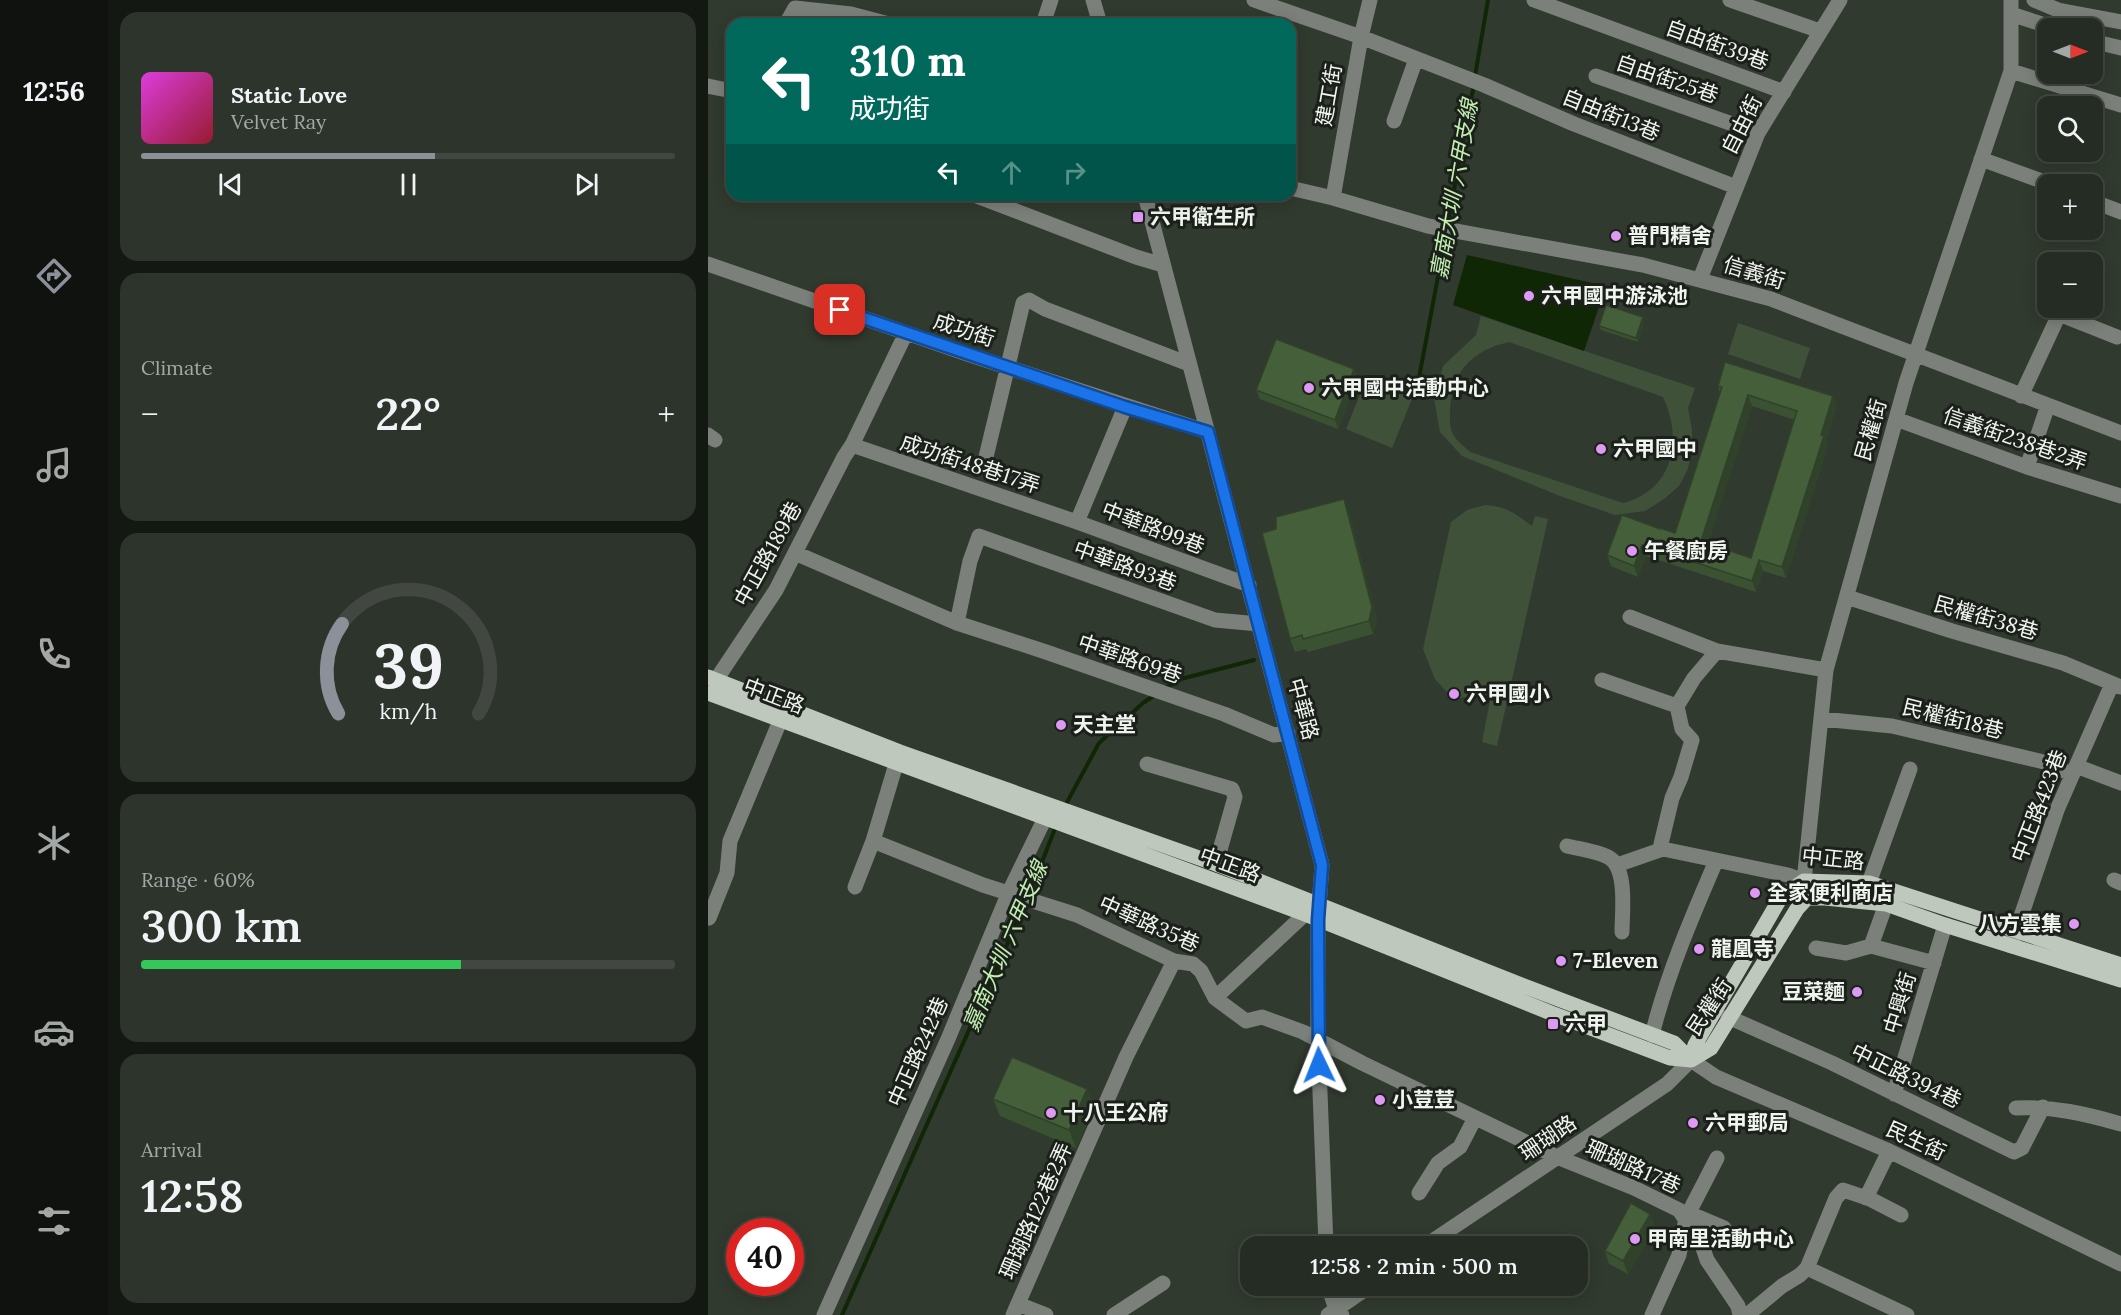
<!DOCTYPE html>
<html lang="en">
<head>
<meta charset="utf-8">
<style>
	body { margin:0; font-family:Lora,"Noto Sans TC",serif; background:#2d342b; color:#f1f3f6; height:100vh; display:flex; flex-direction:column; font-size:22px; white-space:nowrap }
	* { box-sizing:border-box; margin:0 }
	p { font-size:20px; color:#a3a7a6 }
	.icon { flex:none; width:33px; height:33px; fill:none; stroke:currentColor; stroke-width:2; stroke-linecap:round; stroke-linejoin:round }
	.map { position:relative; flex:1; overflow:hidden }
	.drawer { display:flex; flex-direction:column; gap:12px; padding:12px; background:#141813; width:600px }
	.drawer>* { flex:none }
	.guide { position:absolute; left:18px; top:18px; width:570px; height:183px; border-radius:18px; box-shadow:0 3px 15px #0003,0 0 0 2px #424841; background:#00695c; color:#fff; overflow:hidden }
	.needle { width:39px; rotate:90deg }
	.buttons { position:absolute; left:1329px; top:18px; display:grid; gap:12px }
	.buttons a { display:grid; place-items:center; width:66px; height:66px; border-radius:12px; background:#252c23; box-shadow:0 3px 15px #0003,0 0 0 2px #424841; font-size:30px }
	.speed { position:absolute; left:18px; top:1218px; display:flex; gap:12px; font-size:30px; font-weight:700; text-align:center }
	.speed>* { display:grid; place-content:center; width:78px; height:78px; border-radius:50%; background:#252c23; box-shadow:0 3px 15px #0003,0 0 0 2px #424841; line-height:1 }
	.speed .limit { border:9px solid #d22; background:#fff; color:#111 }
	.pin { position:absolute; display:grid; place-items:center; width:51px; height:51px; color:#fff; margin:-26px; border-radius:12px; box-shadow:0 3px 9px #0006 }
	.me { position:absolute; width:66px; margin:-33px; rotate:358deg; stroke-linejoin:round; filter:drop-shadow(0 0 4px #0008) }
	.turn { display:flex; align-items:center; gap:21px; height:126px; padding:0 24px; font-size:27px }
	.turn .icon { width:78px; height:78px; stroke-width:2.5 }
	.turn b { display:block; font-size:42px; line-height:51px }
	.lanes { display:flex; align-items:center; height:57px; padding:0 24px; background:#0003; justify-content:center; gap:30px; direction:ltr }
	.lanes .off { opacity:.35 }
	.big { font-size:45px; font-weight:600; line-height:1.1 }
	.drawer .widget { flex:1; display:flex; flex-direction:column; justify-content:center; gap:9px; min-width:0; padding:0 21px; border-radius:18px; background:#2d342b }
	.drawer .dial { align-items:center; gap:0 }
	.dial svg { height:156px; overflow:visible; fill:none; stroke:#424841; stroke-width:7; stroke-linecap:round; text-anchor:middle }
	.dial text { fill:#f1f3f6; stroke:none }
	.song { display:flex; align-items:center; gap:18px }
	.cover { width:72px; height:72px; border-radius:9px; background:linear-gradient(135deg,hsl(300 70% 55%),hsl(350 70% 35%)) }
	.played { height:6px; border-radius:3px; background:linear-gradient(90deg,#8c9099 55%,#424841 55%) }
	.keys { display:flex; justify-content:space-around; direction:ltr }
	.heat { display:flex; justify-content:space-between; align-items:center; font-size:33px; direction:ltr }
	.charge { height:9px; border-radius:4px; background:linear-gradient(90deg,#34c759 60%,#424841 0) }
	.trip { position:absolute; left:532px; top:1236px; width:348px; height:60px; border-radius:18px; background:#252c23; box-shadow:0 3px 15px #0003,0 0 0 2px #424841; font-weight:600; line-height:60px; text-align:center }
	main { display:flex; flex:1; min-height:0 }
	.tabs { display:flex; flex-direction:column; width:108px; justify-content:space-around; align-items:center; background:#0f120e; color:#a3a7a6 }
	.tabs .icon { width:42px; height:42px }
	.tabs .current { color:#8c9099 }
	.tabs b { font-size:27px; color:#f1f3f6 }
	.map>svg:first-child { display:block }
	.green { fill:#40513a; fill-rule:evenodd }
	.water { fill:#0f2704 }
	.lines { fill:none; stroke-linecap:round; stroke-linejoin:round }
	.stream { stroke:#0f2704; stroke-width:4 }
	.minor { stroke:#7b807a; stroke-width:15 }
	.major { stroke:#bfc8bc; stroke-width:15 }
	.wall { fill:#3a5232; fill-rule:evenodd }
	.shaded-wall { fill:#304229 }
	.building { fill:#445f3a; stroke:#304229; stroke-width:1.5; fill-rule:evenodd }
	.route-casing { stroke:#114b97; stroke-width:15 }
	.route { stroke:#1a73e8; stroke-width:10 }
	.poi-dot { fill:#dd99f3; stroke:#1c201b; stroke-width:2 }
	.labels { text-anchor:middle; stroke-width:6; stroke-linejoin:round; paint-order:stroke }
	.street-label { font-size:21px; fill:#f0f6ef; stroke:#1c201b }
	.poi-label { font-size:21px; font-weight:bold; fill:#f0f6ef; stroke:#1c201b; text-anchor:start }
	.water-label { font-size:22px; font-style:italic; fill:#c1efb0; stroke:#1c201b }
</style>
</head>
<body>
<main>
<nav class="tabs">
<b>12:56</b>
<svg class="icon current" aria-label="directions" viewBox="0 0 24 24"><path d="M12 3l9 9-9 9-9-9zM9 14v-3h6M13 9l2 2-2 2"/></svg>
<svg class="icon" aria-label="music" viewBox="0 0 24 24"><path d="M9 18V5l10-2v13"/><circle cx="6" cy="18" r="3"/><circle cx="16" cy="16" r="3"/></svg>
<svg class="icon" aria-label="phone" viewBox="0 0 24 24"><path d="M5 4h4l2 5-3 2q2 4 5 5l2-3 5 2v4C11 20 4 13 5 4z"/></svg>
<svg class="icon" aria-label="climate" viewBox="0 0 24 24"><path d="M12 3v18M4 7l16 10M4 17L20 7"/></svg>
<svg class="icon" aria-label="car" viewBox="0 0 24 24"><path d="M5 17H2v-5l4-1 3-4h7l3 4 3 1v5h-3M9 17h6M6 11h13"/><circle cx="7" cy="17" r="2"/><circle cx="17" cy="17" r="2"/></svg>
<svg class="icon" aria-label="filters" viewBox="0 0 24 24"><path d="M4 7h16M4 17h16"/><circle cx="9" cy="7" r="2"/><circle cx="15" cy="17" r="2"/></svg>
</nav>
<section class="drawer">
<div class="widget">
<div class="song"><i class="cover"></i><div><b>Static Love</b><p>Velvet Ray</p></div></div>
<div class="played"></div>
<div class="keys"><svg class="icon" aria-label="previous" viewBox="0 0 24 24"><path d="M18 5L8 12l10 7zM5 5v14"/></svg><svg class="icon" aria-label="pause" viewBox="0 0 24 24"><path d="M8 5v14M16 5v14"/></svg><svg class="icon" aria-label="next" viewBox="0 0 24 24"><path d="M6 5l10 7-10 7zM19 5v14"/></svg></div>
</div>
<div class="widget"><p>Climate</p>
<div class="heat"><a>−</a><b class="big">22°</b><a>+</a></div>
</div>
<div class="widget dial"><svg viewBox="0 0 100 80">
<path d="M14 69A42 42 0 1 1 86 69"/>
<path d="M14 69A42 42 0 0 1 16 23" stroke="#8c9099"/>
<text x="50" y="56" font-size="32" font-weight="700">39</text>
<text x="50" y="72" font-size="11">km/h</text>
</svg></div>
<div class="widget"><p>Range · 60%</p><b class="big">300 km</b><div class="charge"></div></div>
<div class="widget"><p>Arrival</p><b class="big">12:58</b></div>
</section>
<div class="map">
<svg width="1413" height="1315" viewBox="0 0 1413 1315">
	<rect width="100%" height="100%" fill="#313a2f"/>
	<path class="green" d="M773 316 987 388 980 408 984 429V448L980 469 971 486 956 499 937 511 907 515 852 496 754 456 732 432 726 398 735 366 768 335ZM801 342 955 397C975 439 966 490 915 503L762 452C756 446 747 440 744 432 741 424 742 417 742 409 744 371 765 350 801 342Z
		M1030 323 1102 348 1092 379 1020 354Z
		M660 375 706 394 684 448 638 429Z
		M777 505C800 507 806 513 824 526L827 516 840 519 789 746 774 742 783 695 751 698 738 691 727 679 715 649 743 522 759 510Z"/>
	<path class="water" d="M759 255 898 286 876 351 745 305Z"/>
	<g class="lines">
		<path class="stream" d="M767 76 780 0
			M739 227 766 84
			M711 378 738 234
			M456 689 473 679 546 660
			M357 806 391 743 435 703 447 695
			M321 895 348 826
			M134 1315 318 902"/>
		<path class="minor" d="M385 0 392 24
			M546 0 653 37 776 85 866 124 1028 187
			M826 0 1076 92
			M1022 0 1112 31
			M1326 0 1350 10 1413 22
			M87 8 143 14 181 24
			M1303 14 1346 28
			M78 24 87 8
			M335 24 343 0
			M1384 41 1413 48
			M1303 71 1413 105
			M888 76 1050 133
			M0 86 24 91
			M686 121 708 59
			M1273 159 1342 184
			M582 188 625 198 720 226 935 265 1063 299 1413 433
			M266 195 428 257 455 265
			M437 195 614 865 610 920V1041L618 1246
			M625 198 653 37 662 0
			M1384 201 1413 212
			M1374 262V261
			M0 264 259 354 500 432
			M992 279 1050 133 1132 0
			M1351 314 1409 337
			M1313 396 1354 308
			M1188 419 1319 467 1413 496
			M0 435 7 440
			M144 445 369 522 541 585
			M277 461 315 303 321 300 337 309 481 364
			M1319 467 1340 405
			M369 522 417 407
			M87 553 249 623 338 652 516 714 566 735 580 733
			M1139 597 1244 631 1355 663 1413 687
			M922 617 1009 651 1118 670
			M249 623 262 561 271 536 507 620 551 624
			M894 680 969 706
			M0 688 8 680 68 590 136 457 144 445 198 333
			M969 706 974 729 984 740 973 777 964 798 953 844 955 849 1080 875 1096 881
			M969 706 986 678 1009 651
			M1114 719 1184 726 1336 762 1363 774
			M439 764 524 789 527 797 508 864
			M1368 766 1413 783
			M165 841 275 885 369 915 466 961 485 964 493 971 507 998 538 1021 554 1017 595 1032 654 1063 849 1157 926 1188 971 1210 994 1245 999 1260 1030 1306 1032 1315
			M859 846C871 849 888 851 900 857 920 867 914 913 914 932
			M909 865 955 849
			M1406 880 1413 883
			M1161 883 1202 769
			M147 887 165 841 188 764
			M1098 891 1096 881 1118 670 1198 383 1303 71V0
			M1 918 19 873 22 841 72 721
			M1163 946 1178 904
			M1303 946 1349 810 1404 684
			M1108 948 1138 953 1163 946 1226 963
			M507 998 597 914
			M1020 1017 1124 1063 1306 1152 1314 1148 1335 1107
			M944 1035C959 975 983 919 1008 861
			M1186 1094 1237 925
			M1308 1108C1345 1106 1378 1114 1413 1124
			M711 1193 730 1163 752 1147 767 1118
			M1158 1198 1181 1151
			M981 1223 990 1217 1016 1228
			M717 1246 959 1084 983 1060 1008 1077 1181 1151 1413 1264
			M1099 1268 1199 1315
			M620 1286 628 1309 634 1315
			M310 1304 338 1315
			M116 1315 240 1039 301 892 342 808
			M305 1315 418 1057 466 961
			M406 1315 455 1283
			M620 1315 662 1286
			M944 1315 971 1255 978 1218 1009 1158
			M1039 1315 1074 1286 1092 1275 1099 1268 1128 1198 1135 1190 1162 1199 1193 1215"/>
		<path class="major" d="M0 677 192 752 508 864 816 986 966 1043 983 1060
			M0 693 597 914 843 1013 962 1058 983 1060
			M983 1060 987 1045 1073 897 1096 881 1161 883 1413 965
			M983 1060 1003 1048 1089 909 1099 898H1117L1178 904 1237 925 1413 980"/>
	</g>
	<path class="wall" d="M936 321 930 342 893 330 891 326Z
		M646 369 650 378 630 429 552 399 548 390Z
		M1010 386 1125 396 1128 407 1118 441 1120 446 1078 578 1055 571 1048 592 938 556 930 577 903 566 899 555 952 529 967 533 1012 393ZM1044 406 1087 420 1043 558 1000 543Z
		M641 512 669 620 665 634 600 652 598 649 587 652 582 639 568 529Z
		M379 1089 386 1106 368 1148 292 1116 285 1099Z
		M942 1214 947 1227 920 1274 901 1264 897 1251Z"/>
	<path class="shaded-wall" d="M935 317 936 321 930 342 928 338Z
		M646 369 650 378 630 429 627 420Z
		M1040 395 1044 406 997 552 993 541Z
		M1125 396 1128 407 1118 441 1120 446 1078 578 1074 567Z
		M636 499 641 512 669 620 665 634 661 621Z
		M934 545 938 556 930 577 926 566Z
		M1051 560 1055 571 1048 592 1044 581Z
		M379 1089 386 1106 368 1148 361 1130Z
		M942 1214 947 1227 920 1274 915 1261Z"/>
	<path class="building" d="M898 305 935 317 928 338 891 326Z
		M568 339 646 369 627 420 548 390Z
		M1017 362 1125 396 1113 435 1116 436 1074 567 1051 560 1044 581 934 545 926 566 899 555 914 515 952 529V528L967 533 1014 387 1010 386ZM1040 395 1089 411 1043 558 993 541Z
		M636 499 664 607 661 621 595 639 594 635 582 639 554 533 568 529V517Z
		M304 1057 379 1089 361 1130 285 1099Z
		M923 1203 942 1214 915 1261 897 1251Z"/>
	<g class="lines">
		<defs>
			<path id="route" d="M132 310 417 407 500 432 614 865 610 920 611 1065"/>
		</defs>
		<use href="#route" class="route-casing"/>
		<use href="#route" class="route"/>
	</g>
	<g class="poi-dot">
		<rect x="424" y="211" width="12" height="12" rx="3"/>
		<circle cx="908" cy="236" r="6"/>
		<circle cx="821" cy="296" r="6"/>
		<circle cx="601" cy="388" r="6"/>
		<circle cx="893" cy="449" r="6"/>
		<circle cx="924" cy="551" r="6"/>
		<circle cx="746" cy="694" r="6"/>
		<circle cx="353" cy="725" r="6"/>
		<circle cx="1047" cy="893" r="6"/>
		<circle cx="1366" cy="924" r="6"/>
		<circle cx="991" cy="949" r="6"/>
		<circle cx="853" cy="961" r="6"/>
		<circle cx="1149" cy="992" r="6"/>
		<rect x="839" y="1018" width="12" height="12" rx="3"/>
		<circle cx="672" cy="1100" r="6"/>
		<circle cx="343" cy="1113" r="6"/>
		<circle cx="985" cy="1123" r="6"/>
		<circle cx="927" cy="1239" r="6"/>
	</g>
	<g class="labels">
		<g class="street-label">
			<text transform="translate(1009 45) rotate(20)" y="7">自由街39巷</text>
			<text transform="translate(959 79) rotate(19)" y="7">自由街25巷</text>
			<text transform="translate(621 95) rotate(-80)" y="7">建工街</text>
			<text transform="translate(903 115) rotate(22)" y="7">自由街13巷</text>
			<text transform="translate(1034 125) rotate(-63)" y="7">自由街</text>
			<text transform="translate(1046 273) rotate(17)" y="7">信義街</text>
			<text transform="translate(256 330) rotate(18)" y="7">成功街</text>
			<text transform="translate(1163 430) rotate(-74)" y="7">民權街</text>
			<text transform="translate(1307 439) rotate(19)" y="7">信義街238巷2弄</text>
			<text transform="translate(262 464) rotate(18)" y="7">成功街48巷17弄</text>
			<text transform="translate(445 528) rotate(21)" y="7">中華路99巷</text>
			<text transform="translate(60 554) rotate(-61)" y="7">中正路189巷</text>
			<text transform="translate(417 566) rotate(20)" y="7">中華路93巷</text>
			<text transform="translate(1278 618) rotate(16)" y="7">民權街38巷</text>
			<text transform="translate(422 659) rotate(19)" y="7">中華路69巷</text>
			<text transform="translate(66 696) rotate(21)" y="7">中正路</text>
			<text transform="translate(595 709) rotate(75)" y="7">中華路</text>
			<text transform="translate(1245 719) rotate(14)" y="7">民權街18巷</text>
			<text transform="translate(1331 806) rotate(-69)" y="7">中正路423巷</text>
			<text transform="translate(1125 859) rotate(6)" y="7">中正路</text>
			<text transform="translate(522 865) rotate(20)" y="7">中正路</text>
			<text transform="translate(441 924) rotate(24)" y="7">中華路35巷</text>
			<text transform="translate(1192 1003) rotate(-73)" y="7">中興街</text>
			<text transform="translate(1001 1007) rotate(-56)" y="7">民權街</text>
			<text transform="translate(210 1052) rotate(-66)" y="7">中正路242巷</text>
			<text transform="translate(1198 1076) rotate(26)" y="7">中正路394巷</text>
			<text transform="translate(840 1138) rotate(-34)" y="7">珊瑚路</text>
			<text transform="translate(1208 1141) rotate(25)" y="7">民生街</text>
			<text transform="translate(925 1167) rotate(24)" y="7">珊瑚路17巷</text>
			<text transform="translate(328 1211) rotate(-66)" y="7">珊瑚路122巷2弄</text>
		</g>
		<g class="poi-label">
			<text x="442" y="224">六甲衛生所</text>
			<text x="920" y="243">普門精舍</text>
			<text x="833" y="303">六甲國中游泳池</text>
			<text x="613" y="395">六甲國中活動中心</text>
			<text x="905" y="456">六甲國中</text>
			<text x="936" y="558">午餐廚房</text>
			<text x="758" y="701">六甲國小</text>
			<text x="365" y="732">天主堂</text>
			<text x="1059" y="900">全家便利商店</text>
			<text x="1354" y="931" text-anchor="end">八方雲集</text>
			<text x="1003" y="956">龍凰寺</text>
			<text x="865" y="968">7-Eleven</text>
			<text x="1137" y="999" text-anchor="end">豆菜麵</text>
			<text x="857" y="1031">六甲</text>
			<text x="684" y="1107">小荳荳</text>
			<text x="355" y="1120">十八王公府</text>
			<text x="997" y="1130">六甲郵局</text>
			<text x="939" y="1246">甲南里活動中心</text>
		</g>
		<g class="water-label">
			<text transform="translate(746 189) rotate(-80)" y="8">嘉南大圳 六甲支線</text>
			<text transform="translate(297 946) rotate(-67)" y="8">嘉南大圳 六甲支線</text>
		</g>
	</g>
</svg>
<div class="buttons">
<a><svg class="needle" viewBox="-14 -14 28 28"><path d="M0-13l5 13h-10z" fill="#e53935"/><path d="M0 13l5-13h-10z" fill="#a3a7a6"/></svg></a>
<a><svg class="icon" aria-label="search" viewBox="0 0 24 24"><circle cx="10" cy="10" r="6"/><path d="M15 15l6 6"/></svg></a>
<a>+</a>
<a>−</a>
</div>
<div class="speed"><div class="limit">40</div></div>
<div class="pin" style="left:132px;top:310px;background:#d93025"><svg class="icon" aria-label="arrive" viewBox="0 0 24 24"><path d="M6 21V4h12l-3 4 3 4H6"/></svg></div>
<svg class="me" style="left:611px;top:1065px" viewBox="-20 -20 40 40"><path d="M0-17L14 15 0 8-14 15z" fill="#1a73e8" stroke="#fff" stroke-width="4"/></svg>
<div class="trip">12:58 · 2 min · 500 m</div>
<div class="guide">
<div class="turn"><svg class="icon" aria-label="left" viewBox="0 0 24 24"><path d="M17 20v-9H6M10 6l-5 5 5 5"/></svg><div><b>310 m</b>成功街</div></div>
<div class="lanes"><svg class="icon" aria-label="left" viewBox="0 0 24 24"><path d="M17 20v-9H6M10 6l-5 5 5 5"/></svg><svg class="icon off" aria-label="ahead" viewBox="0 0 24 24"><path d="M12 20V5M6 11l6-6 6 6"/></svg><svg class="icon off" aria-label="right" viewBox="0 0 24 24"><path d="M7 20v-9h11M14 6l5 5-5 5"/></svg></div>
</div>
</div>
</main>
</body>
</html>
